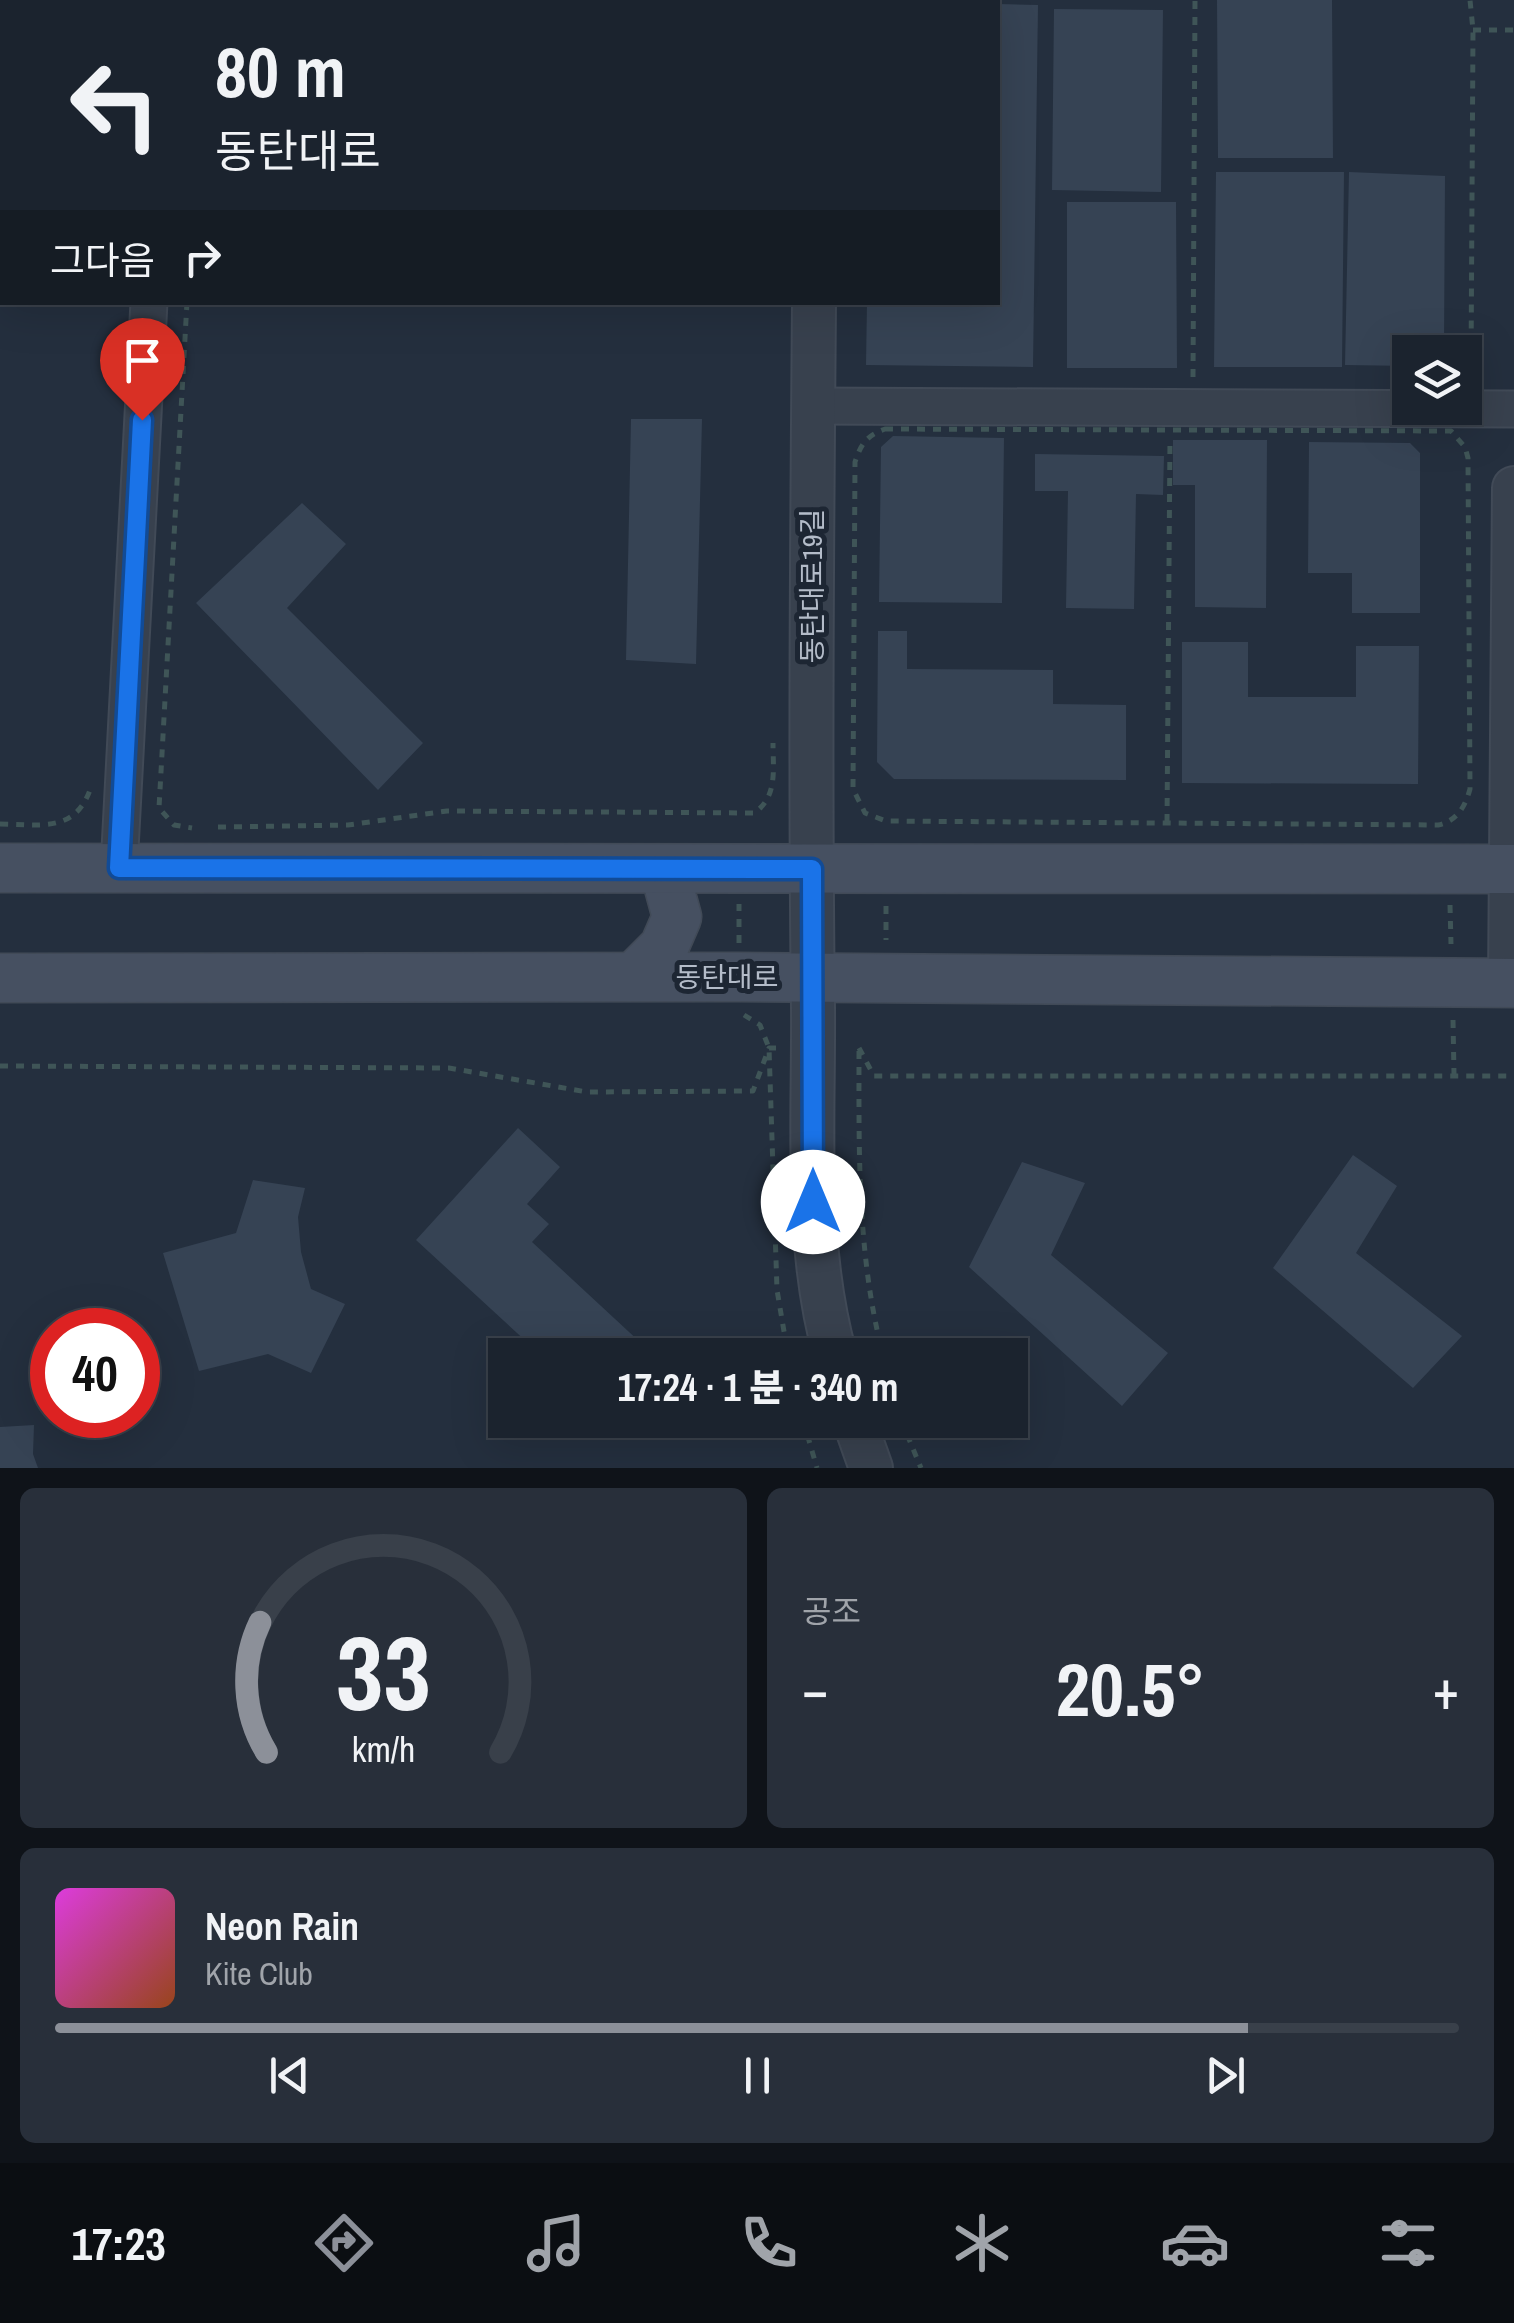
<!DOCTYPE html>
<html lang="ko">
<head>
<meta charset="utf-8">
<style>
	body { margin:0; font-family:"Archivo Narrow","Noto Sans KR",sans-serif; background:#282f3a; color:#f1f3f6; height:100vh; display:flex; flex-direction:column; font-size:38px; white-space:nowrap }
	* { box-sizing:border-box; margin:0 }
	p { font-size:32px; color:#a0a4aa }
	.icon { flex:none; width:55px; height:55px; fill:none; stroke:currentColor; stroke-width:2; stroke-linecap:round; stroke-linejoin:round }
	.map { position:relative; height:1468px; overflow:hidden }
	.side { display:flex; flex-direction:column; gap:20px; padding:20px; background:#0f1319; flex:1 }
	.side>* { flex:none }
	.banner { position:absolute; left:0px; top:0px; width:1000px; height:305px; box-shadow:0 10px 40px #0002,0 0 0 2px #39404a; background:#1b232e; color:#f1f3f6; overflow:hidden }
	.fabs { position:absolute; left:1392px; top:335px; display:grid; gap:20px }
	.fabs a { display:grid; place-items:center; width:90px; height:90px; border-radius:0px; background:#1b232e; box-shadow:0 10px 40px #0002,0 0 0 2px #39404a; font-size:50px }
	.speed { position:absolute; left:30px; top:1308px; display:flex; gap:20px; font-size:50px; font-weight:700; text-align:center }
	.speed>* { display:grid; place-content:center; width:130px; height:130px; border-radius:50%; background:#1b232e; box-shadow:0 10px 40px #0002,0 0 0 2px #39404a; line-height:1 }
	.speed .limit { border:15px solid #d22; background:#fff; color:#111 }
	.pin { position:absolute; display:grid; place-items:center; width:85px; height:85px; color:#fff; margin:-102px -42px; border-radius:50% 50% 50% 0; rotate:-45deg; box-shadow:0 0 10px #0007 }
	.pin .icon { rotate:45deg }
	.me { position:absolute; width:110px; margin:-55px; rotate:0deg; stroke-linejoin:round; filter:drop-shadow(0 0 8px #0008) }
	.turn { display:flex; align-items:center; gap:35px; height:210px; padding:0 50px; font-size:45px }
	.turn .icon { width:130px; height:130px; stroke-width:2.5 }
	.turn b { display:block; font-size:70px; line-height:85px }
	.then { display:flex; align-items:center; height:95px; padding:0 50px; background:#0003; gap:20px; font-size:38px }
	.big { font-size:75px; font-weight:800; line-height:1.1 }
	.side .widget { flex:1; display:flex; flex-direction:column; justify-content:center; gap:15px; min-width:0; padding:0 35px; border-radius:15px; background:#282f3a }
	.side .dial { align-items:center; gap:0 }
	.dial svg { height:260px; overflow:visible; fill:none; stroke:#39404a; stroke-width:7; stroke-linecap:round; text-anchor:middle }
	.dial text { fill:#f1f3f6; stroke:none }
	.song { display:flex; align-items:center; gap:30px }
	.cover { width:120px; height:120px; border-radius:15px; background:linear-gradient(135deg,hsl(300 70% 55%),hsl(20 70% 35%)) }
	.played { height:10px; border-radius:5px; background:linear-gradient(90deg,#8c9099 85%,#39404a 85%) }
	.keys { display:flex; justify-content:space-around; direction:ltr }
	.heat { display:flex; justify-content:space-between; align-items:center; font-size:55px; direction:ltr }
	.side .tiles { flex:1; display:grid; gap:20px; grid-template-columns:1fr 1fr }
	.widget:last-child { grid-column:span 2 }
	.trip { position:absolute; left:488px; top:1338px; width:540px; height:100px; border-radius:0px; background:#1b232e; box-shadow:0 10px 40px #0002,0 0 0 2px #39404a; font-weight:800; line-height:100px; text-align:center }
	.tab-bar { display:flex; height:160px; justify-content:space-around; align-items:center; background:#0b0e12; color:#a0a4aa }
	.tab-bar .icon { width:70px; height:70px }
	.tab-bar .current { color:#8c9099 }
	.tab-bar b { font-size:45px; color:#f1f3f6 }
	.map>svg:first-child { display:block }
	.building { fill:#364354 }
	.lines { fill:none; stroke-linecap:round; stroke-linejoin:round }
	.minor-casing { stroke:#414a57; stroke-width:39 }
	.tertiary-casing { stroke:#414a57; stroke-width:46 }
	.secondary-casing { stroke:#414a57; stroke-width:51 }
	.path { stroke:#3f5557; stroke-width:5; stroke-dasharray:8 8; stroke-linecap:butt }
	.minor { stroke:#38414e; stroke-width:35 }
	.tertiary { stroke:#38414e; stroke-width:42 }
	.secondary { stroke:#465061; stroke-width:48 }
	.route-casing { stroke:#114b97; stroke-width:25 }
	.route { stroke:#1a73e8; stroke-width:18 }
	.labels { text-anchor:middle; stroke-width:10; stroke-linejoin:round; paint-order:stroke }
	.street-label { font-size:28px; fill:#b4bcc9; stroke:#1d2633 }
</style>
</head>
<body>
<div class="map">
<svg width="1514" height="1468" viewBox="0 0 1514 1468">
	<rect width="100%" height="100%" fill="#242f3e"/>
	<path class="building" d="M1217 0H1332L1333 158H1218Z
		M998 4 1038 5 1033 367 866 365 867 302H998Z
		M1054 9 1163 10 1161 192 1052 190Z
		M1216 172H1344L1342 367H1214Z
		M1349 172 1445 176 1444 350 1410 352V366L1345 365Z
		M1067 202H1176L1177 368H1067Z
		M631 419H702L696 664 626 660Z
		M893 436 1004 438 1002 603 879 602 881 447Z
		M1173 440H1267L1266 608 1195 607V485H1173Z
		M1309 442 1410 443 1420 453V613H1352V573H1308Z
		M1035 454 1164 456 1163 495 1136 494 1134 609 1066 608 1068 491H1035Z
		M302 503 346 544 287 608 423 743 378 790 196 603Z
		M878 631H907V669L1053 670V704L1126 705V780L894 779 877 762Z
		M1182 642H1248V697H1356V646H1419L1418 784 1182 783Z
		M518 1128 560 1167 527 1204 549 1224 532 1242 642 1344 633 1355H541L416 1240Z
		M1353 1155 1397 1186 1356 1253 1462 1336 1413 1388 1273 1268Z
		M1022 1162 1085 1183 1051 1255 1168 1353 1122 1406 969 1267Z
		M253 1180 305 1188 298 1217 301 1252 311 1289 345 1304 311 1373 268 1354 199 1371 163 1253 236 1233Z
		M34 1425 33 1454 38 1468H0V1427Z"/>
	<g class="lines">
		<defs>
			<path id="minor" d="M166 2V0
				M813 406 1514 409
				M119 868 149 302"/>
			<path id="tertiary" d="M816 2V0
				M814 302C812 538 810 773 813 1008 814 1123 804 1243 835 1355
				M1510 983 1514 488
				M854 1420 871 1468"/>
			<path id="secondary" d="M0 868 1514 869
				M634 977 664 947 677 917 664 869
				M0 978 738 977 1514 983"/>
		</defs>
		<use href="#minor" class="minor-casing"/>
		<use href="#tertiary" class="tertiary-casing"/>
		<use href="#secondary" class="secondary-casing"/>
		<path class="path" d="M773 0 774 2
			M203 2V0
			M1473 30H1514
			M187 302 159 808 174 825 192 828
			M1468 376 1471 367 1473 30 1470 0
			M1193 377 1195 0
			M885 429 1451 431 1465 447 1468 458 1470 789C1465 807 1457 821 1438 825L886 821 865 813 853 789 855 462C861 444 866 436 885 429Z
			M1167 822 1170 438
			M0 824C38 824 74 834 90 790
			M218 827 348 825 447 811 754 813C778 797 773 769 773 743
			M1450 905 1451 944
			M886 906V940
			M739 943V904
			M744 1015 760 1025 769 1048 777 1290 788 1355
			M1453 1020 1454 1074
			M859 1048 874 1076H1514
			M859 1051C859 1153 857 1255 883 1355
			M0 1066 449 1068 587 1092 753 1091 769 1048H781
			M803 1420 817 1468
			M901 1420 921 1468"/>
		<use href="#minor" class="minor"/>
		<use href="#tertiary" class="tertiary"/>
		<use href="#secondary" class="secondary"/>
	</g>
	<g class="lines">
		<defs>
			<path id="route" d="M142 420 119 868 812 869 813 1202"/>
		</defs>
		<use href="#route" class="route-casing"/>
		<use href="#route" class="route"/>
	</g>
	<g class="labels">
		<g class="street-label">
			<text transform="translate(812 586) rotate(-90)" y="10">동탄대로19길</text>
			<text x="727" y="987">동탄대로</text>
		</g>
	</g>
</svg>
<div class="fabs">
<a><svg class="icon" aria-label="layers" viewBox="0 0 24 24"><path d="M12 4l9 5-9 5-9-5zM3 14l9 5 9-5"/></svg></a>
</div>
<div class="speed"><div class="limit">40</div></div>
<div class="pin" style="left:142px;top:420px;background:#d93025"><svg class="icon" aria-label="arrive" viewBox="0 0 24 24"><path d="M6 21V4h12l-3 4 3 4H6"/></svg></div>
<svg class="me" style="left:813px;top:1202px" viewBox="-20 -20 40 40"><circle r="19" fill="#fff"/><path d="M0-13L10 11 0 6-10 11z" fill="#1a73e8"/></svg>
<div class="trip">17:24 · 1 분 · 340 m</div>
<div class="banner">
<div class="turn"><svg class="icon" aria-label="left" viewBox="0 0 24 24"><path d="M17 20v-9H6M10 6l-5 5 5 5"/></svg><div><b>80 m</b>동탄대로</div></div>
<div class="then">그다음<svg class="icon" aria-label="right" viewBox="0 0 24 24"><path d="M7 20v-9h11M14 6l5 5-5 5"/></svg></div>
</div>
</div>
<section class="side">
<div class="tiles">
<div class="widget dial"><svg viewBox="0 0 100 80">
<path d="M14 69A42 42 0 1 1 86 69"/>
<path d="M14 69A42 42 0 0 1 12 29" stroke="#8c9099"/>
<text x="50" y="56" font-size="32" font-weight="700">33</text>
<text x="50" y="72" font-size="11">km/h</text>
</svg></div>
<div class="widget"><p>공조</p>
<div class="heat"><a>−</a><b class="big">20.5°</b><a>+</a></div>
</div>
<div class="widget">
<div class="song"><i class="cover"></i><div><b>Neon Rain</b><p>Kite Club</p></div></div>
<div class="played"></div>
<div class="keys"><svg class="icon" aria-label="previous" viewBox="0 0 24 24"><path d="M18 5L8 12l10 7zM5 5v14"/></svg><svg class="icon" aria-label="pause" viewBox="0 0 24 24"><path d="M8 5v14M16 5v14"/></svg><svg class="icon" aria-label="next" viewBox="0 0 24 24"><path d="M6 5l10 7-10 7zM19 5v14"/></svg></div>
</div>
</div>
</section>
<nav class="tab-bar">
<b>17:23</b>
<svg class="icon current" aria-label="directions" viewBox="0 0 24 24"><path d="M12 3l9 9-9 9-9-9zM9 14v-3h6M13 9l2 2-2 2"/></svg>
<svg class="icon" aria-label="music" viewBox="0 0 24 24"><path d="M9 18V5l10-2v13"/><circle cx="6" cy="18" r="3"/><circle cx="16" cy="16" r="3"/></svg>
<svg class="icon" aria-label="phone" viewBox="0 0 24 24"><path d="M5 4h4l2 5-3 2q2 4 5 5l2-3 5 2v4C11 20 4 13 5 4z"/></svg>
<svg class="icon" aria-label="climate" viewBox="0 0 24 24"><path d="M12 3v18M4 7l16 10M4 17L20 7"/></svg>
<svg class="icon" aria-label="car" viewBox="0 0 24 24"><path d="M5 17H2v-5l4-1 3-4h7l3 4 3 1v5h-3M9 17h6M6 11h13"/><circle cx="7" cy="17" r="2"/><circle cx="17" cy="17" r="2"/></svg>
<svg class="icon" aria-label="filters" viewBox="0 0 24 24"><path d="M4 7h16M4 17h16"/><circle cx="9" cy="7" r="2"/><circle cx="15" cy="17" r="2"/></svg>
</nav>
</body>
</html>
